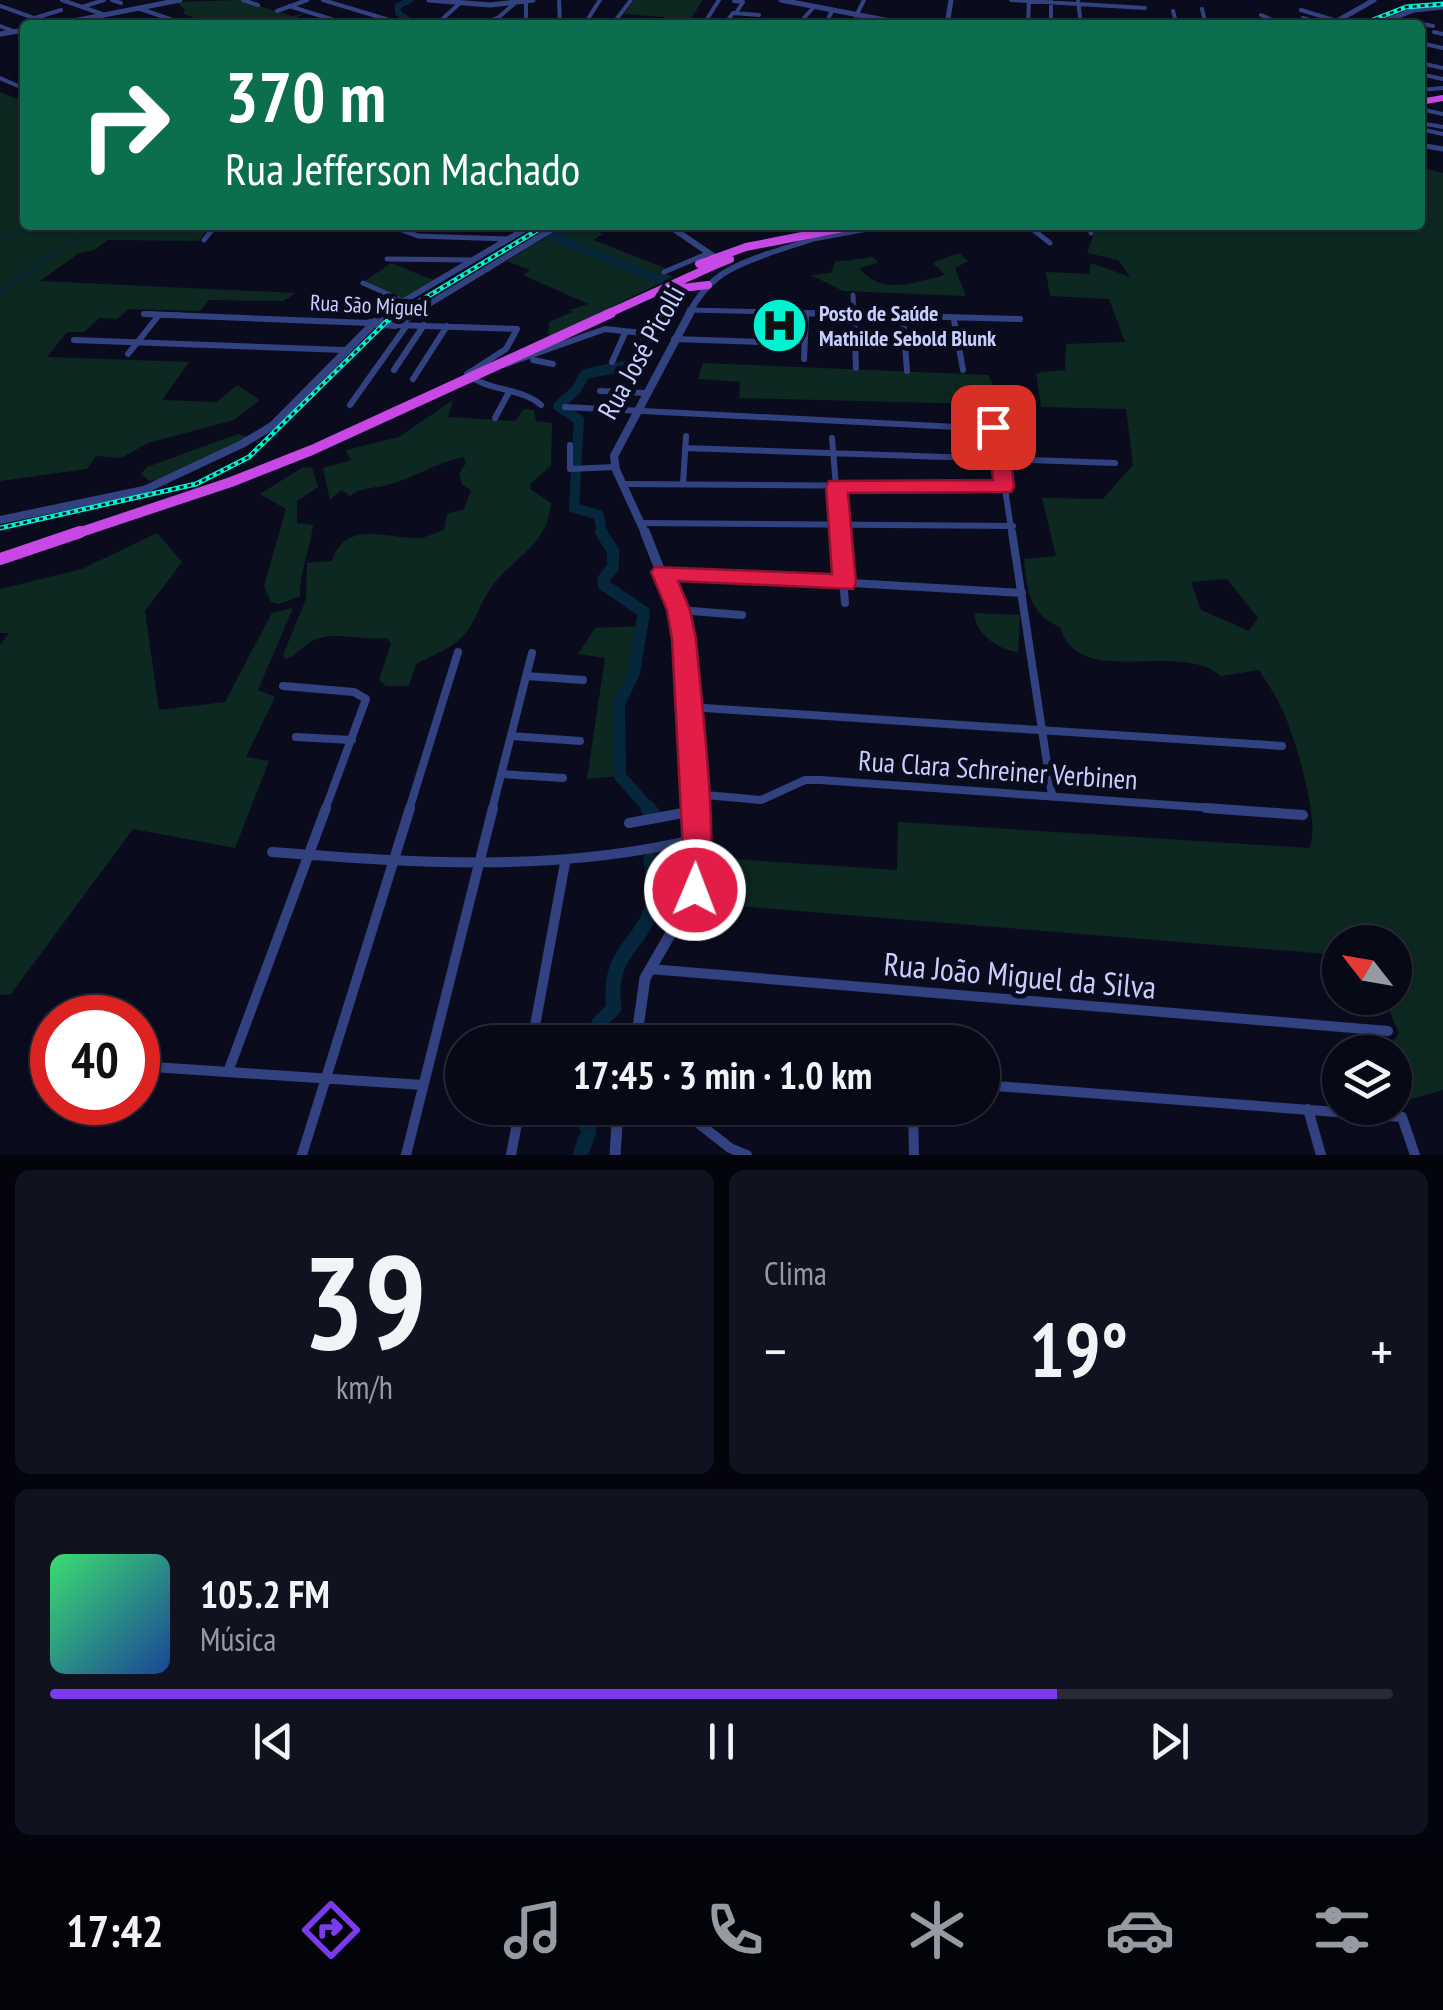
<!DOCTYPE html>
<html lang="pt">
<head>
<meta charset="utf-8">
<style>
	body { margin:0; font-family:"PT Sans Narrow",sans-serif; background:#11121f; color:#f1f3f6; height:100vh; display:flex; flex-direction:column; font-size:38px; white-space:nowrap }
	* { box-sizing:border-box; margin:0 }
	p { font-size:32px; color:#989aa1 }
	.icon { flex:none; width:55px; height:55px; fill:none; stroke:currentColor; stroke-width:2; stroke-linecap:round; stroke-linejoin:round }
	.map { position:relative; height:1155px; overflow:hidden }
	.panel { display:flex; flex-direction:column; gap:15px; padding:15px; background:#04050c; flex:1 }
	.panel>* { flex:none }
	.guide { position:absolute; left:20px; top:20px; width:1405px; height:210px; border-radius:10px; box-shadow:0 2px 8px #0004,0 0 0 2px #292a35; background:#0b6e4f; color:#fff; overflow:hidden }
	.needle { width:65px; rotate:301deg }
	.buttons { position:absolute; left:1322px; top:925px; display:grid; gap:20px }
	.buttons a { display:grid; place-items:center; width:90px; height:90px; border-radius:50%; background:#080916; box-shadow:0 2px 8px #0004,0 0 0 2px #292a35; font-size:50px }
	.speed { position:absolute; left:30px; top:995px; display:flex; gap:20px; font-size:50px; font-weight:700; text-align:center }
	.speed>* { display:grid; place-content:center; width:130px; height:130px; border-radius:50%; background:#080916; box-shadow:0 2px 8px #0004,0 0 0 2px #292a35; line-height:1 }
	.speed .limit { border:15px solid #d22; background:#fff; color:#111 }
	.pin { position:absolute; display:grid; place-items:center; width:85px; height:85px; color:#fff; margin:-42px; border-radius:20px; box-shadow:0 5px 15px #0006 }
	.me { position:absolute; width:110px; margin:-55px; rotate:1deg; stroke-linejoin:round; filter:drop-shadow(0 0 8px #0008) }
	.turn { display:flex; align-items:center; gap:35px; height:210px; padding:0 40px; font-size:45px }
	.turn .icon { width:130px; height:130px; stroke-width:2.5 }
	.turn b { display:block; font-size:70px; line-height:85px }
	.big { font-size:75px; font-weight:700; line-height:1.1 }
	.panel .card { flex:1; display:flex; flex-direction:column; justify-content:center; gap:15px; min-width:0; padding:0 35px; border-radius:15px; background:#11121f }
	.panel .dial { align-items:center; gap:0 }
	.dial b { font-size:130px; line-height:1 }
	.song { display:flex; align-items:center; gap:30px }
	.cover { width:120px; height:120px; border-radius:15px; background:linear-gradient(135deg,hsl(140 70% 55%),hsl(220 70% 35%)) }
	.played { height:10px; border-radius:5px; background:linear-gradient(90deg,#7c3aed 75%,#292a35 75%) }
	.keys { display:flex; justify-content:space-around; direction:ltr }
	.heat { display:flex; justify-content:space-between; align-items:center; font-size:55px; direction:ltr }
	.panel .tiles { flex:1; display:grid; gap:15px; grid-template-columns:1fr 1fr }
	.card:last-child { grid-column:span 2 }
	.trip { position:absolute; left:445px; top:1025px; width:555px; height:100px; border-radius:50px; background:#080916; box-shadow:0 2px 8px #0004,0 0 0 2px #292a35; font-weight:700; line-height:100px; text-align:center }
	.dock { display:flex; height:160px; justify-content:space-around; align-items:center; background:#030409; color:#989aa1 }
	.dock .icon { width:70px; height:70px }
	.dock .on { color:#7c3aed }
	.dock b { font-size:45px; color:#f1f3f6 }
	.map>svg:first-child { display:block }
	.green { fill:#0d2821; fill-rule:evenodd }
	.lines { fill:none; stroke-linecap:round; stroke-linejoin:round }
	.stream { stroke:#06263c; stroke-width:2.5 }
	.river-far4 { stroke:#06263c; stroke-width:6 }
	.river-far3 { stroke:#06263c; stroke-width:8 }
	.river-far2 { stroke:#06263c; stroke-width:10 }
	.river-far1 { stroke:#06263c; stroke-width:12 }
	.river { stroke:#06263c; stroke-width:15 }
	.minor-far4 { stroke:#324280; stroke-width:4 }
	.minor-far3 { stroke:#324280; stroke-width:5 }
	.minor-far2 { stroke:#324280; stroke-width:6 }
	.minor-far1 { stroke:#324280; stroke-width:8 }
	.minor { stroke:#324280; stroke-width:10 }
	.tertiary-far4 { stroke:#324280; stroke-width:5 }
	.tertiary-far3 { stroke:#324280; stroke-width:6 }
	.tertiary-far2 { stroke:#324280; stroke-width:8 }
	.tertiary-far1 { stroke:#324280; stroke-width:10 }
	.tertiary { stroke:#324280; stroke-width:11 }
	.trunk-far3 { stroke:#c848e5; stroke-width:6 }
	.trunk-far2 { stroke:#c848e5; stroke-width:8 }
	.trunk-far1 { stroke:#c848e5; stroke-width:10 }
	.trunk { stroke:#c848e5; stroke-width:12 }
	.rail-casing { stroke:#00f2d0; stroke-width:5 }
	.rail { stroke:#0a0c1e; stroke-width:2.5; stroke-dasharray:4; stroke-linecap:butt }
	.trunk-bridge { stroke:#c848e5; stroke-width:8 }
	.route { fill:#e11d48; stroke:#92132f; stroke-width:2.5 }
	.labels { text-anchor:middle; stroke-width:10; stroke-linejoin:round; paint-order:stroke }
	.far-street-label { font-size:22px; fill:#c7cfff; stroke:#0a0c1e }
	.far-poi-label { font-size:22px; font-weight:bold; fill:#c7cfff; stroke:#0a0c1e; text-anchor:start }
	.street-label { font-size:28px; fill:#c7cfff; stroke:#0a0c1e }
	.near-street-label { font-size:32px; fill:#c7cfff; stroke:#0a0c1e }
</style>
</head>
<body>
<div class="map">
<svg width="1443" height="1155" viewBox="0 0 1443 1155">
	<rect width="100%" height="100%" fill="#0a0c1e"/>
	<path class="green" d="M239 0 292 16 306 13 297 17 321 25H216L183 14 185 10 177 2Z
		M634 0H703L687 24 662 23 664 17 624 14Z
		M0 92 25 102V225H212L198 241 108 240 94 250 79 253 40 281 296 293 283 301 209 300 200 311 129 309 117 319 99 318 84 332H67L47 357 189 362 162 400 217 402 237 385 260 400 234 420 148 443 121 458 96 456 87 469 0 481Z
		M1420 167 1443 173V1090L1411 1099 1395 1095V1052H1385L1399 1033 1384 998H1395V942H1340V955L713 904 719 858 897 870 898 822 1309 848C1322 826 1295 737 1283 711 1277 697 1267 683 1259 670L1221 676C1178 639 1078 691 1060 627 1029 615 1027 588 1024 559L1056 556 1042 498 1103 499 1133 465 1126 409 1041 407 1036 373 1065 370 1066 344 1125 342 1109 299 1050 296 1046 272 1089 274 1091 263 1130 277 1118 260 1087 253 1095 231 1103 230 1102 226 1420 225ZM1227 579 1258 618 1249 631 1201 610 1191 582Z
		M566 225 600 226 593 230 603 234 593 240 665 268 660 271 673 277 548 338 549 322 572 312 570 310 588 304 523 275 530 270 507 261Z
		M959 253 968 261 955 268 966 296 843 291 811 275 831 273 835 262 873 257 878 263 859 268C882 296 913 283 945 275L933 263Z
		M391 263 433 280 403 298 364 282Z
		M703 363 988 375 1007 413 975 404 739 398 740 382 698 379Z
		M453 400 448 417 515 421 524 409 534 410 536 421 552 423 551 466 531 483 530 489 551 503C547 548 512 557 490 589 480 603 475 624 463 636 451 649 431 656 416 664L409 686H386L379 680 391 644 387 638C364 641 334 630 312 641 302 646 297 656 285 659L283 655 306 599 307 563 332 561C346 518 390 540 420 538 427 537 436 533 444 530L447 514 464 509 471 490 462 485 459 474 466 463 463 457C438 462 413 478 388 485 373 489 364 486 350 496L341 490 330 500 323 468 351 460 346 450 399 437Z
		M238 434 249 437 162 479 149 481 141 474 147 467Z
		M303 467 312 468 318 487 297 501V523L313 525C310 551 300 568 300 596L279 604 271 602 264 586 286 509 260 494Z
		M157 533 182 562 145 611 159 710 225 702 272 613 293 608 258 690 275 697 246 757 269 761 235 848 133 829 11 994 0 995V645L9 633H0V589L82 569Z
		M974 613 1020 615 1018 652C998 650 976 634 974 613Z
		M643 626 628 696 619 704 620 776 587 779 605 658 578 654 595 628Z"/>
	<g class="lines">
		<path class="stream" d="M86 231 92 225
			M4 235 56 225
			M0 292 81 235"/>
		<path class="river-far4" d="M410 0 398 6V13L416 25"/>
		<path class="river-far3" d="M524 225 540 231
			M550 235 665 282
			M662 315 680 292"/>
		<path class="river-far2" d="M576 466 579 420 558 406 576 390 585 374 634 364 640 345 664 313
			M576 470 574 508 599 515 602 535"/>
		<path class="river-far1" d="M601 532 613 551V561
			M613 567 603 580 604 585 644 612 634 673 619 704 620 776 650 810"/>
		<path class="river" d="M648 808 652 813
			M594 1042 599 1023 614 1008C606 948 645 946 654 900 656 887 653 873 651 860
			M577 1108 589 1131 580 1155"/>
		<path class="minor-far4" d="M62 0 105 15
			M112 0 121 3
			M243 0 258 5
			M323 0 389 20
			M559 0 560 25
			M1011 0 1145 8
			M1051 0V25
			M1078 0 1081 25
			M734 1 743 2 736 13
			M526 2V25
			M0 6 53 25
			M289 6 350 25
			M82 7 104 0
			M138 8 187 25
			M1202 9 1206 25
			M1301 10 1337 21
			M277 11 307 0
			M1173 11 1177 25
			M1261 15 1283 25
			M856 16 864 0
			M35 18 61 10
			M804 18 813 8
			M1303 18 1326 25
			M1392 18 1433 26
			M86 19 104 25
			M706 21 758 25
			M996 21V25
			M705 22 719 0
			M726 23 733 13 759 15
			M437 24 460 3
			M481 25 499 17 515 3
			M584 25 600 0
			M612 25 631 0
			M825 25 832 11
			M1028 25 1029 0
			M0 26 16 32
			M1434 32 1443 34
			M1420 43 1443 48
			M1420 63 1443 68
			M1420 74 1443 79
			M0 78 25 89
			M1420 90 1443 88
			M1420 109 1443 114
			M1420 123 1443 127
			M1420 129 1443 134"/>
		<path class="minor-far3" d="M1420 145 1443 149
			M388 225 418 236 508 239
			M1027 225 1050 243
			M1091 233 1092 225
			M204 240 216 225
			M767 254 813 239 890 225
			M387 259 472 260
			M664 272 709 253
			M363 283 403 301
			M853 295 854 315
			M689 310 891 315
			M144 314 181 315
			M656 315 666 303"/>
		<path class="minor-far2" d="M799 313 1020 319
			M854 313 856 368
			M144 314 370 323
			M903 318 907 371
			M954 320 963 370
			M395 325 517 329 506 349 467 374C489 392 520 387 541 405
			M674 339 762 342
			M74 340 344 350
			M128 354 159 315
			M804 359 806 315
			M533 360 553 364
			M612 362 625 333
			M503 365 605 329 642 333 658 313
			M394 370 424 325
			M413 379 447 326
			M600 391 645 393
			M350 405 407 325
			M565 407 996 429 1012 535
			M495 418 508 394
			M832 438 840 535
			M570 445V469L614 467
			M685 448 1115 463
			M622 484 1004 487
			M683 484 686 436
			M640 523 1013 526"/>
		<path class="minor-far1" d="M839 532 845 603
			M1012 532 1052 796
			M663 572 1022 593
			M679 610 742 615
			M526 676 583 680
			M283 686 354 692 366 699 325 810
			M689 707 1282 746
			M511 736 580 741
			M296 737 352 740
			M501 774 563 778
			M694 794 761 800 805 780H820L1241 810
			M409 810 458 652
			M492 810 532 653"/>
		<path class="minor" d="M1206 808 1303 815
			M629 823 694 811
			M272 852C416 863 555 873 696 839
			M650 969 1388 1031
			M532 1042 565 863
			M138 1066 423 1085
			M228 1072 326 808
			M982 1085 1402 1117 1415 1155
			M679 1108 730 1148 747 1155
			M913 1108 914 1155
			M1308 1109 1321 1155
			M302 1155 410 808
			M406 1155 493 808
			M511 1155 520 1108"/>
		<path class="tertiary-far4" d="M429 0 490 5 533 0
			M781 0 911 25
			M53 25 180 0
			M947 25 951 0
			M1330 25 1374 0
			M1375 25 1414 10 1443 7
			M0 34 25 30"/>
		<path class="tertiary-far3" d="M668 225 719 260
			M380 315 532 225
			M411 315 559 225
			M688 315C708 277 728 268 767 254"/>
		<path class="tertiary-far2" d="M370 323 395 325 415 313
			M0 520 144 490 242 444 272 426 384 313
			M646 535 616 470 614 456 690 313"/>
		<path class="tertiary-far1" d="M645 532 683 629 694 810"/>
		<path class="tertiary" d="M636 1042 645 978 692 897 697 862 694 808
			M615 1155 618 1108"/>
		<path class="trunk-far3" d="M1420 102 1443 98"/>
		<path class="trunk-far2" d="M699 264 746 247 858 225
			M673 289 708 285
			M605 315 713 266"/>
		<path class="trunk-far1" d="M72 535 231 482 312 450 611 313"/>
		<path class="trunk" d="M0 559 80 532"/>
		<defs>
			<path id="rail" d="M1360 25 1406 7 1443 4
				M0 528 196 484 249 457 387 321 546 225"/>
		</defs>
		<use href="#rail" class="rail-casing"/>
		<use href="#rail" class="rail"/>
		<path class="trunk-bridge" d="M713 266 730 259"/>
	</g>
	<path class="route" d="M993 421 1008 433 1014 487 1011 492 848 493 856 583 853 589 678 581 690 610 696 639C700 689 722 863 705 899L695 903 685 899 680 890 683 850 672 639 667 610 651 572 655 567 832 574 826 486 829 481 993 480 988 434 983 427Z"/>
	<defs>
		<symbol id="hospital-disc" viewBox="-11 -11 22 22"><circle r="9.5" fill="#00f2d0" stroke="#0a0c1e"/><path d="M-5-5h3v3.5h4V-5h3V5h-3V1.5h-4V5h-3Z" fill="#111"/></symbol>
	</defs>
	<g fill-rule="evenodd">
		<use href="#hospital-disc" x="748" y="294" width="63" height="63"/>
	</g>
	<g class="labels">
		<g class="far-street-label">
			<text transform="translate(369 305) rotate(3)" y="8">Rua São Miguel</text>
		</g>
		<g class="far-poi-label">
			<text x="819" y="321">Posto de Saúde<tspan x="819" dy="25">Mathilde Sebold Blunk</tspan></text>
		</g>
		<g class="street-label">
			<text transform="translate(641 352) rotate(-61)" y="10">Rua José Picolli</text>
			<text transform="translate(998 770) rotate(4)" y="10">Rua Clara Schreiner Verbinen</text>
		</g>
		<g class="near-street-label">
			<text transform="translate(1020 976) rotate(5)" y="11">Rua João Miguel da Silva</text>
		</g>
	</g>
</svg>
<div class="buttons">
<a><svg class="needle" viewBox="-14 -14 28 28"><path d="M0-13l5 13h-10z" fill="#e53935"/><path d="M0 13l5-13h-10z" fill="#989aa1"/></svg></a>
<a><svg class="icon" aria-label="layers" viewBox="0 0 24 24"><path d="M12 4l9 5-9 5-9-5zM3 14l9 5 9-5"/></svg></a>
</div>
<div class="speed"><div class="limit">40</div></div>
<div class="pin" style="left:993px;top:427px;background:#d93025"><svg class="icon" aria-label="arrive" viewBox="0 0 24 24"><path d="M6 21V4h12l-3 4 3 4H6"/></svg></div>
<svg class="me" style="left:695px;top:890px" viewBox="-20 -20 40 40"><circle r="17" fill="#e11d48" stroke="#fff" stroke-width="3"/><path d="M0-11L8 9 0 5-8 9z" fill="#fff"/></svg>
<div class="trip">17:45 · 3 min · 1.0 km</div>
<div class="guide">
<div class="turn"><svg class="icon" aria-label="right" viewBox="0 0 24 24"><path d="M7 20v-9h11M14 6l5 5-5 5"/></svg><div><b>370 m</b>Rua Jefferson Machado</div></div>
</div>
</div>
<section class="panel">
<div class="tiles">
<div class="card dial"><b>39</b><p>km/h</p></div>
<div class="card"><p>Clima</p>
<div class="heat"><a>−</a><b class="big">19°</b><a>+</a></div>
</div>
<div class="card">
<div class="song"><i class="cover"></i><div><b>105.2 FM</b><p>Música</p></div></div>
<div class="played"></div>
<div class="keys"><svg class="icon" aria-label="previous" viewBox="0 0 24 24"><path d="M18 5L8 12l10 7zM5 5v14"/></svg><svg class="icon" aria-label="pause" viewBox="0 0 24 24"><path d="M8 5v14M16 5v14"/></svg><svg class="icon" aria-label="next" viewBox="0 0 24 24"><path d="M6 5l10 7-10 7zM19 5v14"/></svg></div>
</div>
</div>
</section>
<nav class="dock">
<b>17:42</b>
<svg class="icon on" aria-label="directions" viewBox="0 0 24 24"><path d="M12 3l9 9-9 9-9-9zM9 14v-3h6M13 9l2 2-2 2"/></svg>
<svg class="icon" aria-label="music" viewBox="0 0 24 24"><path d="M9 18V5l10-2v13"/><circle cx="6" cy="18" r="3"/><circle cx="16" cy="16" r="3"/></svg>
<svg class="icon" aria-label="phone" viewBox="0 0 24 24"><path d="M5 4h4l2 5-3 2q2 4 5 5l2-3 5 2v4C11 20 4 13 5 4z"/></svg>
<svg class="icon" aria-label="climate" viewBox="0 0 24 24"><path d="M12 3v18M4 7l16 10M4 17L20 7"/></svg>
<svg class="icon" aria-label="car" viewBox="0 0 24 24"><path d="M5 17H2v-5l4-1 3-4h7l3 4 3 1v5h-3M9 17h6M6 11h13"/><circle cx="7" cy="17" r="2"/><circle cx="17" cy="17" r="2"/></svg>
<svg class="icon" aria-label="filters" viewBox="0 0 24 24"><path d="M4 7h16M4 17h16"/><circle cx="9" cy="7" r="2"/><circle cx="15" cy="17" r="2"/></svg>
</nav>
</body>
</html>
